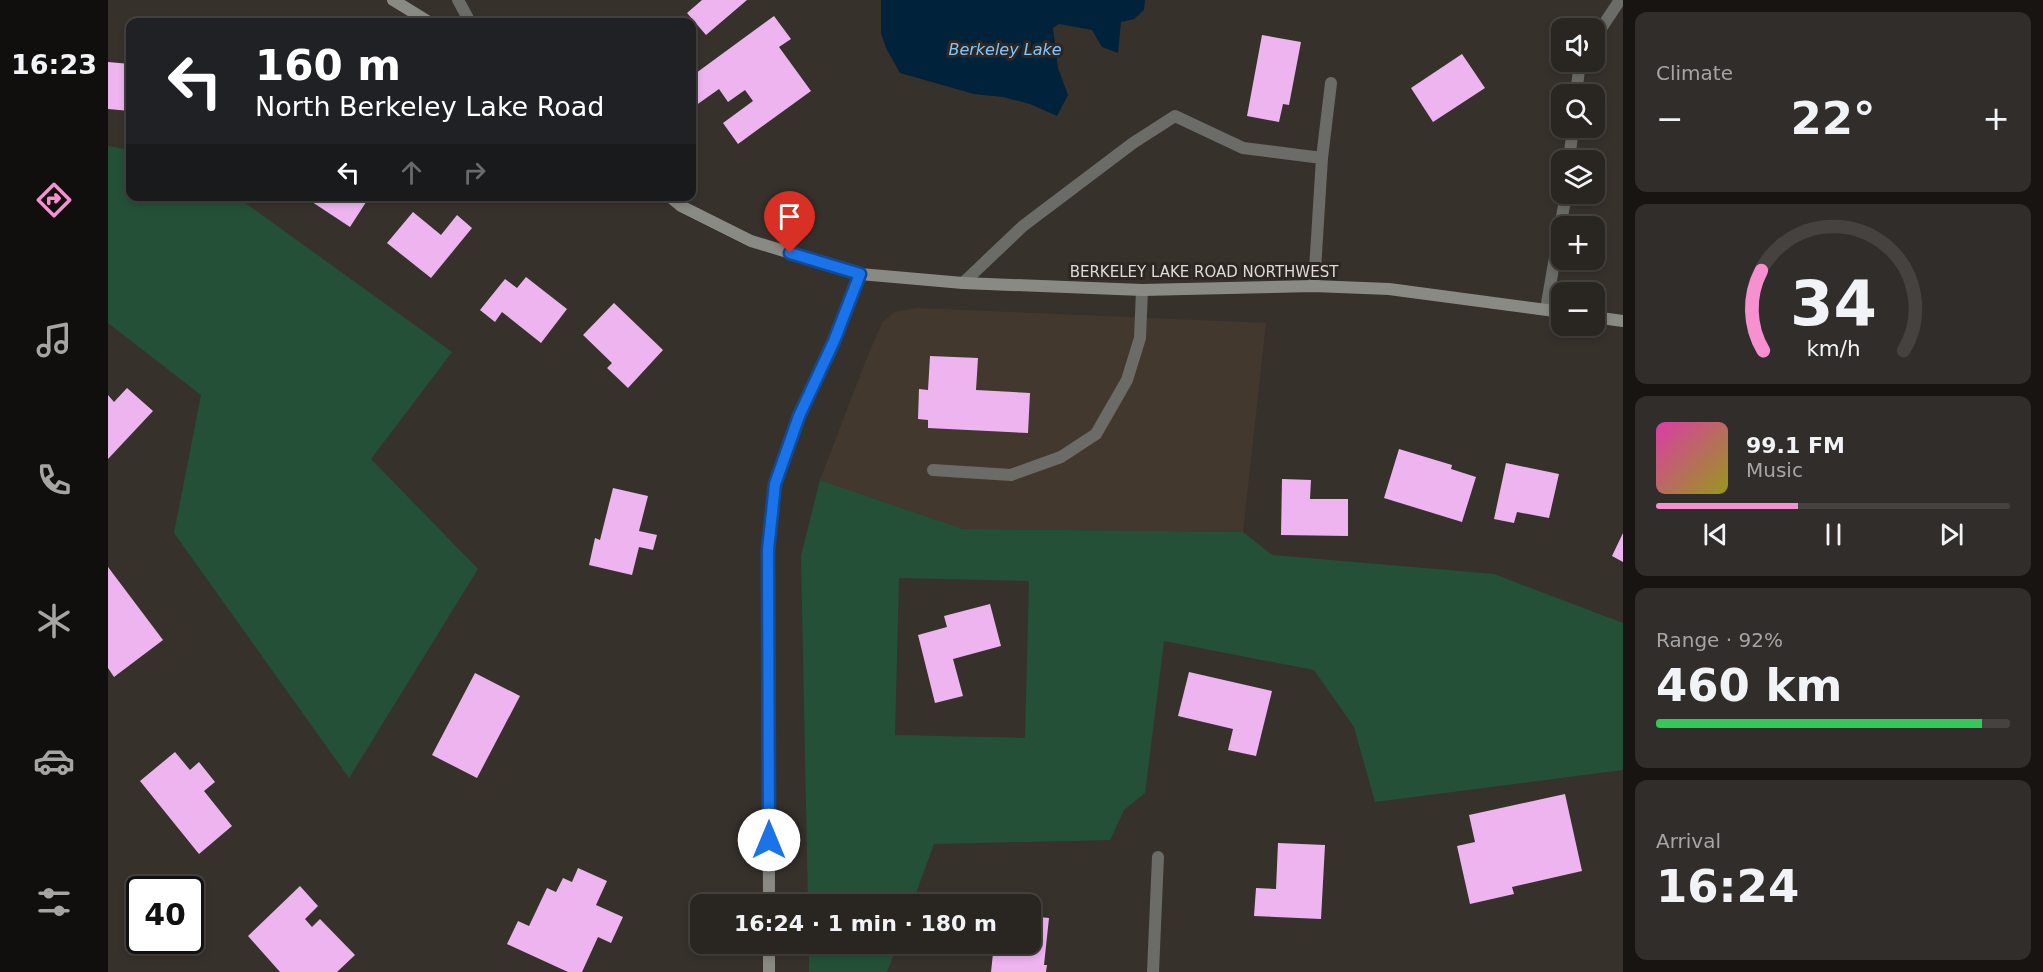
<!DOCTYPE html>
<html lang="en">
<head>
<meta charset="utf-8">
<style>
	body { margin:0; font-family:"DejaVu Sans",sans-serif; background:#312d2a; color:#f1f3f6; height:100vh; display:flex; flex-direction:column; font-size:22px; white-space:nowrap }
	* { box-sizing:border-box; margin:0 }
	p { font-size:20px; color:#a5a5a5 }
	.icon { flex:none; width:33px; height:33px; fill:none; stroke:currentColor; stroke-width:2; stroke-linecap:round; stroke-linejoin:round }
	.map { position:relative; flex:1; overflow:hidden }
	.sheet { display:flex; flex-direction:column; gap:12px; padding:12px; background:#171412; width:420px }
	.sheet>* { flex:none }
	.banner { position:absolute; left:18px; top:18px; width:570px; height:183px; border-radius:12px; box-shadow:0 3px 9px #0003,0 0 0 2px #45423f; background:#202124; color:#fff; overflow:hidden }
	.controls { position:absolute; left:1443px; top:18px; display:grid; gap:12px }
	.controls a { display:grid; place-items:center; width:54px; height:54px; border-radius:12px; background:#292521; box-shadow:0 3px 9px #0003,0 0 0 2px #45423f; font-size:30px }
	.speed { position:absolute; left:18px; top:876px; display:flex; gap:12px; font-size:30px; font-weight:700; text-align:center }
	.speed>* { display:grid; place-content:center; width:78px; height:78px; border-radius:50%; background:#292521; box-shadow:0 3px 9px #0003,0 0 0 2px #45423f; line-height:1 }
	.speed .limit { border:3px solid #111; border-radius:9px; background:#fff; color:#111 }
	.pin { position:absolute; display:grid; place-items:center; width:51px; height:51px; color:#fff; margin:-62px -26px; border-radius:50% 50% 50% 0; rotate:-45deg; box-shadow:0 0 6px #0007 }
	.pin .icon { rotate:45deg }
	.me { position:absolute; width:66px; margin:-33px; rotate:0deg; stroke-linejoin:round; filter:drop-shadow(0 0 4px #0008) }
	.turn { display:flex; align-items:center; gap:21px; height:126px; padding:0 30px; font-size:27px }
	.turn .icon { width:78px; height:78px; stroke-width:2.5 }
	.turn b { display:block; font-size:42px; line-height:51px }
	.lanes { display:flex; align-items:center; height:57px; padding:0 30px; background:#0003; justify-content:center; gap:30px; direction:ltr }
	.lanes .off { opacity:.35 }
	.big { font-size:45px; font-weight:600; line-height:1.1 }
	.sheet .card { flex:1; display:flex; flex-direction:column; justify-content:center; gap:9px; min-width:0; padding:0 21px; border-radius:12px; background:#312d2a }
	.sheet .dial { align-items:center; gap:0 }
	.dial svg { height:156px; overflow:visible; fill:none; stroke:#45423f; stroke-width:7; stroke-linecap:round; text-anchor:middle }
	.dial text { fill:#f1f3f6; stroke:none }
	.song { display:flex; align-items:center; gap:18px }
	.cover { width:72px; height:72px; border-radius:9px; background:linear-gradient(135deg,hsl(320 70% 55%),hsl(60 70% 35%)) }
	.played { height:6px; border-radius:3px; background:linear-gradient(90deg,#f690d1 40%,#45423f 40%) }
	.keys { display:flex; justify-content:space-around; direction:ltr }
	.heat { display:flex; justify-content:space-between; align-items:center; font-size:33px; direction:ltr }
	.charge { height:9px; border-radius:4px; background:linear-gradient(90deg,#34c759 92%,#45423f 0) }
	.trip { position:absolute; left:582px; top:894px; width:351px; height:60px; border-radius:12px; background:#292521; box-shadow:0 3px 9px #0003,0 0 0 2px #45423f; font-weight:600; line-height:60px; text-align:center }
	main { display:flex; flex:1; min-height:0 }
	.tab-bar { display:flex; flex-direction:column; width:108px; justify-content:space-around; align-items:center; background:#100f0d; color:#a5a5a5 }
	.tab-bar .icon { width:42px; height:42px }
	.tab-bar .active { color:#f690d1 }
	.tab-bar b { font-size:27px; color:#f1f3f6 }
	.map>svg:first-child { display:block }
	.built { fill:#42382e }
	.green { fill:#245038; fill-rule:evenodd }
	.water { fill:#00223b }
	.building { fill:#eeb4f0 }
	.lines { fill:none; stroke-linecap:round; stroke-linejoin:round }
	.lane { stroke:#6b6b67; stroke-width:12 }
	.street { stroke:#6b6b67; stroke-width:12 }
	.secondary { stroke:#8a8a85; stroke-width:12 }
	.route-casing { stroke:#114b97; stroke-width:15 }
	.route { stroke:#1a73e8; stroke-width:10 }
	.labels { text-anchor:middle; stroke-width:6; stroke-linejoin:round; paint-order:stroke }
	.street-label { font-size:15px; fill:#dedad7; stroke:#2c2722 }
	.water-label { font-size:16px; font-style:italic; fill:#81c6ff; stroke:#2c2722 }
</style>
</head>
<body>
<main>
<nav class="tab-bar">
<b>16:23</b>
<svg class="icon active" aria-label="directions" viewBox="0 0 24 24"><path d="M12 3l9 9-9 9-9-9zM9 14v-3h6M13 9l2 2-2 2"/></svg>
<svg class="icon" aria-label="music" viewBox="0 0 24 24"><path d="M9 18V5l10-2v13"/><circle cx="6" cy="18" r="3"/><circle cx="16" cy="16" r="3"/></svg>
<svg class="icon" aria-label="phone" viewBox="0 0 24 24"><path d="M5 4h4l2 5-3 2q2 4 5 5l2-3 5 2v4C11 20 4 13 5 4z"/></svg>
<svg class="icon" aria-label="climate" viewBox="0 0 24 24"><path d="M12 3v18M4 7l16 10M4 17L20 7"/></svg>
<svg class="icon" aria-label="car" viewBox="0 0 24 24"><path d="M5 17H2v-5l4-1 3-4h7l3 4 3 1v5h-3M9 17h6M6 11h13"/><circle cx="7" cy="17" r="2"/><circle cx="17" cy="17" r="2"/></svg>
<svg class="icon" aria-label="filters" viewBox="0 0 24 24"><path d="M4 7h16M4 17h16"/><circle cx="9" cy="7" r="2"/><circle cx="15" cy="17" r="2"/></svg>
</nav>
<div class="map">
<svg width="1515" height="972" viewBox="0 0 1515 972">
	<rect width="100%" height="100%" fill="#37312c"/>
	<path class="built" d="M809 308 1158 323 1135 532 855 529 712 480 758 360 774 323 786 312Z"/>
	<path class="green" d="M0 146 22 150V196L129 197 344 352 263 459 370 569 241 778 66 533 93 395 0 323Z
		M712 480 855 529 1135 532 1164 555 1386 574 1515 623V770L1267 802 1246 727 1206 670 1056 641 1037 793 1016 810 1002 840 826 844 804 904H700L693 556ZM791 578 921 581 917 738 787 735Z
		M701 944H790L779 972H701Z"/>
	<path class="water" d="M773 0H1037L1036 10 1026 19 1013 22 1010 53 994 47 984 30 951 24 945 28 950 68 960 95 949 116 922 104 895 97 866 94 792 73 778 48 773 33Z"/>
	<path class="building" d="M594 0H639L598 35 579 13Z
		M666 16 683 39 671 47 703 91 630 144 615 123 645 101 637 90 620 102 611 89 587 106 584 101V76Z
		M1154 35 1193 42 1181 105 1175 104 1171 122 1139 116Z
		M1354 54 1377 88 1325 122 1303 88Z
		M0 62 22 64V111L0 109Z
		M195 196H262L242 227Z
		M305 212 333 235 349 215 364 228 323 278 279 243Z
		M418 277 459 309 433 343 394 312 387 322 372 310 397 279 409 288Z
		M506 303 555 350 520 388 499 368 504 363 475 335Z
		M822 356 870 358 868 390 922 393 920 433 820 428V420L810 419 811 389 820 390Z
		M19 388 45 411 0 459V395L6 402Z
		M1291 449 1344 465 1343 469 1368 477 1354 522 1276 498Z
		M1398 463 1451 474 1441 518 1409 512 1406 523 1386 519Z
		M1174 479 1203 480 1202 499H1240V536L1173 535Z
		M505 488 540 496 531 531 549 535 545 550 531 547 524 575 481 565 487 538 492 540Z
		M1515 533V562L1504 556Z
		M0 567 55 640 6 677 0 668Z
		M882 604 893 646 845 659 855 696 827 703 810 635 839 627 836 616Z
		M1081 672 1164 691 1148 756 1120 750 1125 729 1070 716Z
		M367 673 412 696 369 778 324 755Z
		M67 752 82 770 91 762 107 782 96 791 124 826 91 854 32 781Z
		M1457 794 1474 871 1404 887 1406 894 1362 904 1349 846 1367 842 1361 815Z
		M1170 843 1217 845 1213 919 1146 916 1148 888 1168 889Z
		M470 868 499 881 488 905 515 917 503 943 490 937 474 972H460L399 944 410 921 421 926 439 888 448 892 455 878 464 882Z
		M192 886 210 906 197 919 204 927 212 919 247 955 229 972H172L140 936Z
		M922 916 941 918 936 965H939L938 972H883L886 944H922Z"/>
	<g class="lines">
		<path class="lane" d="M855 283 915 226 1025 143 1067 116 1135 148 1214 158 1223 83
			M1206 286 1214 158
			M825 470 903 475 953 457 988 434 1019 380 1032 338 1034 290"/>
		<path class="street" d="M350 0 362 22
			M1486 39 1512 0
			M1468 94 1472 62
			M1461 160 1465 128
			M1438 309 1458 194
			M1045 972 1050 857"/>
		<path class="secondary" d="M285 0 321 22
			M561 196 573 206 643 241 752 274 855 283 1034 290 1206 286 1281 289 1454 312
			M1486 317 1515 321
			M661 904 660 550 667 484 691 416 726 341 752 274
			M661 944V972"/>
	</g>
	<g class="lines">
		<defs>
			<path id="route" d="M661 840 660 550 667 484 691 416 726 341 752 274 682 253"/>
		</defs>
		<use href="#route" class="route-casing"/>
		<use href="#route" class="route"/>
	</g>
	<g class="labels">
		<g class="street-label">
			<text x="1096" y="277">BERKELEY LAKE ROAD NORTHWEST</text>
		</g>
		<g class="water-label">
			<text x="897" y="55">Berkeley Lake</text>
		</g>
	</g>
</svg>
<div class="controls">
<a><svg class="icon" aria-label="sound" viewBox="0 0 24 24"><path d="M4 9h4l5-4v14l-5-4H4zM17 9q2 3 0 6"/></svg></a>
<a><svg class="icon" aria-label="search" viewBox="0 0 24 24"><circle cx="10" cy="10" r="6"/><path d="M15 15l6 6"/></svg></a>
<a><svg class="icon" aria-label="layers" viewBox="0 0 24 24"><path d="M12 4l9 5-9 5-9-5zM3 14l9 5 9-5"/></svg></a>
<a>+</a>
<a>−</a>
</div>
<div class="speed"><div class="limit">40</div></div>
<div class="pin" style="left:682px;top:253px;background:#d93025"><svg class="icon" aria-label="arrive" viewBox="0 0 24 24"><path d="M6 21V4h12l-3 4 3 4H6"/></svg></div>
<svg class="me" style="left:661px;top:840px" viewBox="-20 -20 40 40"><circle r="19" fill="#fff"/><path d="M0-13L10 11 0 6-10 11z" fill="#1a73e8"/></svg>
<div class="trip">16:24 · 1 min · 180 m</div>
<div class="banner">
<div class="turn"><svg class="icon" aria-label="left" viewBox="0 0 24 24"><path d="M17 20v-9H6M10 6l-5 5 5 5"/></svg><div><b>160 m</b>North Berkeley Lake Road</div></div>
<div class="lanes"><svg class="icon" aria-label="left" viewBox="0 0 24 24"><path d="M17 20v-9H6M10 6l-5 5 5 5"/></svg><svg class="icon off" aria-label="ahead" viewBox="0 0 24 24"><path d="M12 20V5M6 11l6-6 6 6"/></svg><svg class="icon off" aria-label="right" viewBox="0 0 24 24"><path d="M7 20v-9h11M14 6l5 5-5 5"/></svg></div>
</div>
</div>
<section class="sheet">
<div class="card"><p>Climate</p>
<div class="heat"><a>−</a><b class="big">22°</b><a>+</a></div>
</div>
<div class="card dial"><svg viewBox="0 0 100 80">
<path d="M14 69A42 42 0 1 1 86 69"/>
<path d="M14 69A42 42 0 0 1 13 28" stroke="#f690d1"/>
<text x="50" y="56" font-size="32" font-weight="700">34</text>
<text x="50" y="72" font-size="11">km/h</text>
</svg></div>
<div class="card">
<div class="song"><i class="cover"></i><div><b>99.1 FM</b><p>Music</p></div></div>
<div class="played"></div>
<div class="keys"><svg class="icon" aria-label="previous" viewBox="0 0 24 24"><path d="M18 5L8 12l10 7zM5 5v14"/></svg><svg class="icon" aria-label="pause" viewBox="0 0 24 24"><path d="M8 5v14M16 5v14"/></svg><svg class="icon" aria-label="next" viewBox="0 0 24 24"><path d="M6 5l10 7-10 7zM19 5v14"/></svg></div>
</div>
<div class="card"><p>Range · 92%</p><b class="big">460 km</b><div class="charge"></div></div>
<div class="card"><p>Arrival</p><b class="big">16:24</b></div>
</section>
</main>
</body>
</html>
